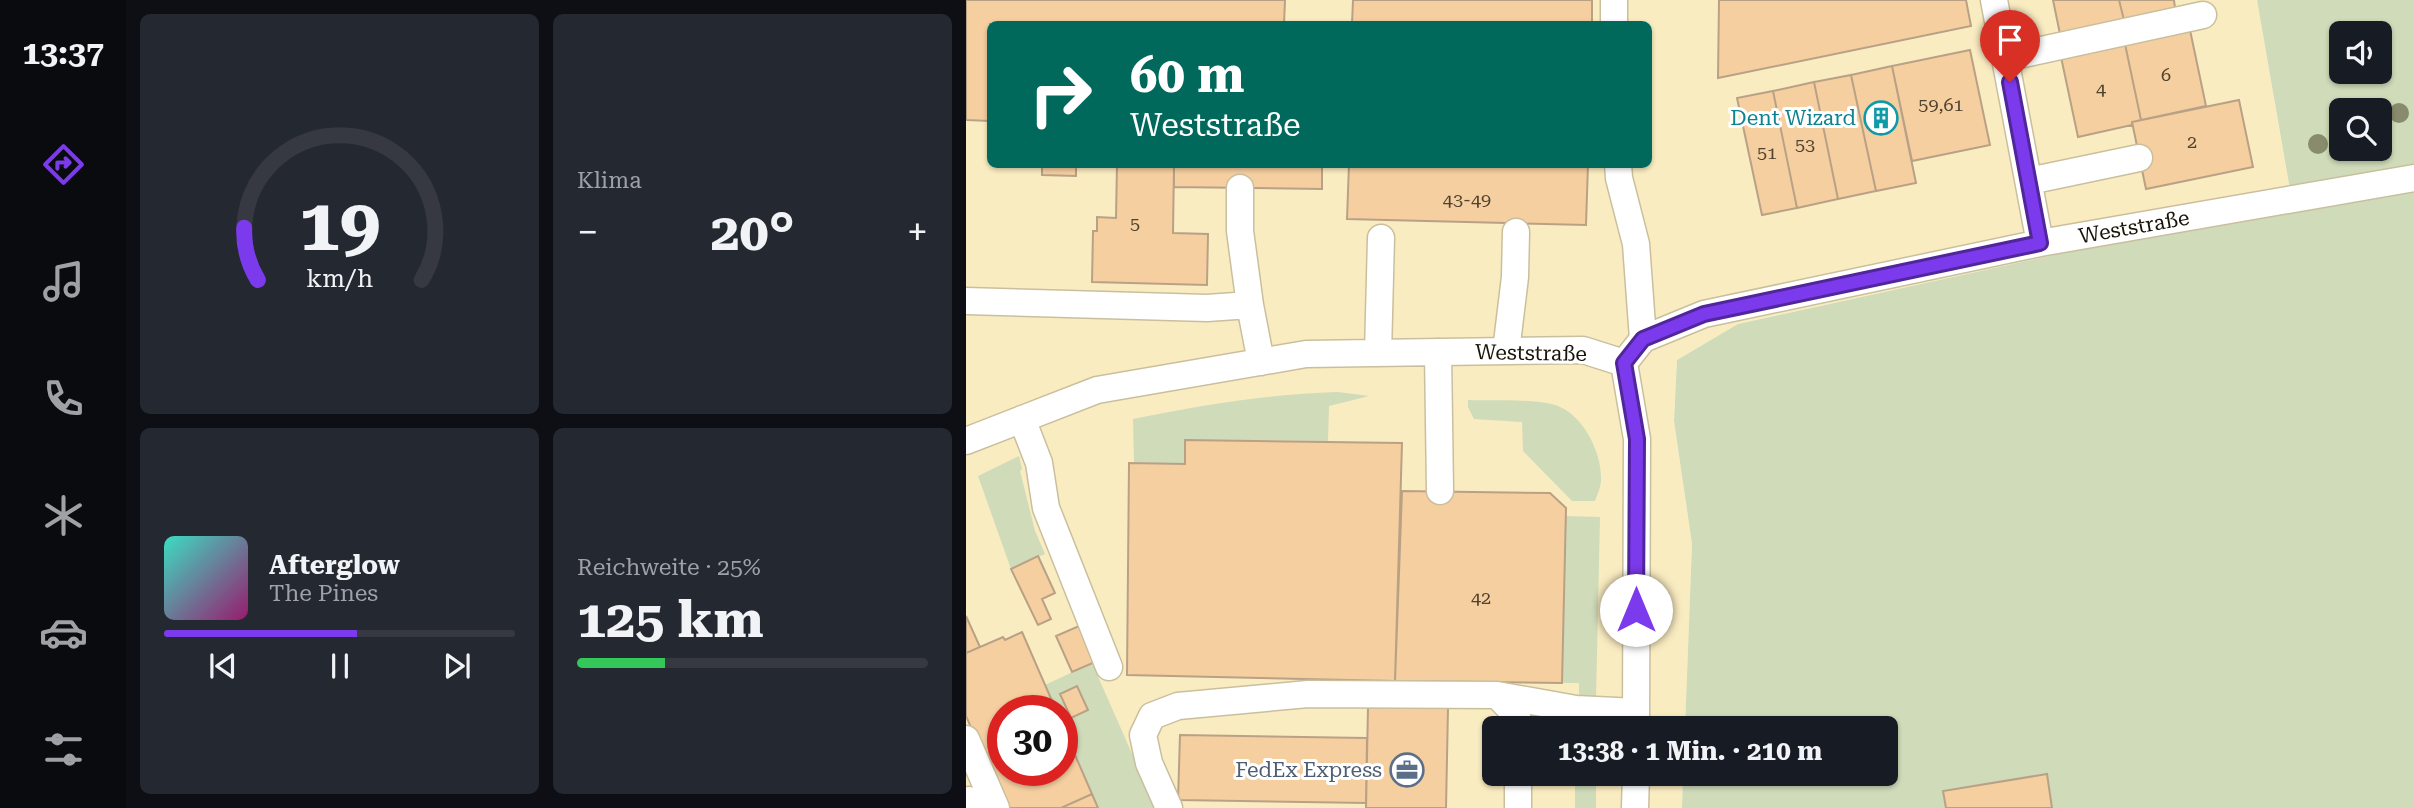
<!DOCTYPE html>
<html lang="de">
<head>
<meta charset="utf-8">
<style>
	body { margin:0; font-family:"Roboto Serif",serif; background:#242831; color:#f1f3f6; height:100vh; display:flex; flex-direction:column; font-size:26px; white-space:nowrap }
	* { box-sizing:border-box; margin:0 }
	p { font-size:23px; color:#9ea1a6 }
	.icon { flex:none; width:38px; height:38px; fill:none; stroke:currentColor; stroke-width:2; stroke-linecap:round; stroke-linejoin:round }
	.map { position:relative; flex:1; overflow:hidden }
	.drawer { display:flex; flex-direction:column; gap:14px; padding:14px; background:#0d0f14; width:840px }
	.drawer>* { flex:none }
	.banner { position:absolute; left:21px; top:21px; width:665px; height:147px; border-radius:10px; box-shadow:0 2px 5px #0004; background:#00695c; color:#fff; overflow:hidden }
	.controls { position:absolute; left:1363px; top:21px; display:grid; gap:14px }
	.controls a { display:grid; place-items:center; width:63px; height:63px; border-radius:10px; background:#171b24; box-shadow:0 2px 5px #0004; font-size:35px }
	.speed { position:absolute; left:21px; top:695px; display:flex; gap:14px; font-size:35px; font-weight:700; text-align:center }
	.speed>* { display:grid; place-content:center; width:91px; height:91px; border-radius:50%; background:#171b24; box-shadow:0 2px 5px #0004; line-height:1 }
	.speed .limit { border:10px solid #d22; background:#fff; color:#111 }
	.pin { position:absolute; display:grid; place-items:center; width:60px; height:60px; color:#fff; margin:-72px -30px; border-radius:50% 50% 50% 0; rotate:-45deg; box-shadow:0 0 7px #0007 }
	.pin .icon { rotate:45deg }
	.me { position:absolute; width:77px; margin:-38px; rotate:0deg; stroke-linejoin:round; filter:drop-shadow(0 0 5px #0008) }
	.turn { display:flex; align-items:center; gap:24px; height:147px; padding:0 28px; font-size:32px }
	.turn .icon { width:91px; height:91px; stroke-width:2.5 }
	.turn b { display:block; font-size:49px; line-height:60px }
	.big { font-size:52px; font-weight:700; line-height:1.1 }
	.drawer .card { flex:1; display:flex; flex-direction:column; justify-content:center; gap:10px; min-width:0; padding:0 24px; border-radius:10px; background:#242831 }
	.drawer .dial { align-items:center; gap:0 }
	.dial svg { height:182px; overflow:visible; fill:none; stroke:#363941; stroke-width:7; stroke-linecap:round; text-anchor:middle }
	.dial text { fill:#f1f3f6; stroke:none }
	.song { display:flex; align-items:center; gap:21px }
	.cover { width:84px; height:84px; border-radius:10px; background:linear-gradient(135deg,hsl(170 70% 55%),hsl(320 70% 35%)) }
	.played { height:7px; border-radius:4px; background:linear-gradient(90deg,#7c3aed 55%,#363941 55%) }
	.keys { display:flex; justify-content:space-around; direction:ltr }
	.heat { display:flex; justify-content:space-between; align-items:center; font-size:38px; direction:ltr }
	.charge { height:10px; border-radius:5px; background:linear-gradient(90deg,#34c759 25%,#363941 0) }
	.drawer .tiles { flex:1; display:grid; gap:14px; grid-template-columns:repeat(2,1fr) }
	.trip { position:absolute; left:516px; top:716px; width:416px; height:70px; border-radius:10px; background:#171b24; box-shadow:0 2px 5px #0004; font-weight:700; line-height:70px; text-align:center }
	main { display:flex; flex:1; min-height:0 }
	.tab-bar { display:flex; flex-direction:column; width:126px; justify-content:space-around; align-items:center; background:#090b0e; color:#9ea1a6 }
	.tab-bar .icon { width:49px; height:49px }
	.tab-bar .current { color:#7c3aed }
	.tab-bar b { font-size:32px; color:#f1f3f6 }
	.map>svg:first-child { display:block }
	.built { fill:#faecc1; fill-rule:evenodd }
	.green { fill:#cfdbb9; fill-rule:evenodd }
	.building { fill:#f6cfa1; stroke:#b9a186; stroke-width:2 }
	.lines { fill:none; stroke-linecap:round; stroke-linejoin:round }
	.minor-casing { stroke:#cabf9d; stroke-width:29 }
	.minor { stroke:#fff; stroke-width:26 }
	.tree { fill:#898c6c }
	.route-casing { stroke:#51269a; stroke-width:18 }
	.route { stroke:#7c3aed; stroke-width:12 }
	.labels { text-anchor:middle; stroke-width:6; stroke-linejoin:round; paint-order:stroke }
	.number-label { font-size:18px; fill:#4f422e }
	.culture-label { font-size:21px; fill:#0d838f; stroke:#fff; text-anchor:end }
	.street-label { font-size:21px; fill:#171307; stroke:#fff }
	.service-label { font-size:21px; fill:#4e5e75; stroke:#fff; text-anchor:end }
</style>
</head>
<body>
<main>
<nav class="tab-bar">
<b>13:37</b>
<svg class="icon current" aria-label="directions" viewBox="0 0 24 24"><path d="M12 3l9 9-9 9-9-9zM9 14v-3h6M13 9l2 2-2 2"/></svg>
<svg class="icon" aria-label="music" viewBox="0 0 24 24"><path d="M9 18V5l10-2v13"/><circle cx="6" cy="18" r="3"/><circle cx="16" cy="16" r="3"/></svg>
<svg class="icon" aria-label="phone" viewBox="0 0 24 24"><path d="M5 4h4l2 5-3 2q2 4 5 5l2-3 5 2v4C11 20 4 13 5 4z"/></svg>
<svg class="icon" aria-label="climate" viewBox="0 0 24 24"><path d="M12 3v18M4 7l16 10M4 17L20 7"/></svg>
<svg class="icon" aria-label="car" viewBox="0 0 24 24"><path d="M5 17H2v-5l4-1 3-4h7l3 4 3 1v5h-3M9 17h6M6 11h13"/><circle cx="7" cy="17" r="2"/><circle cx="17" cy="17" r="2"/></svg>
<svg class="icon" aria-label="filters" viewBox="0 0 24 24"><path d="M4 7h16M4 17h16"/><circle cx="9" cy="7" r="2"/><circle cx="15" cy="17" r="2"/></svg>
</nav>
<section class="drawer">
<div class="tiles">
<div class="card dial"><svg viewBox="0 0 100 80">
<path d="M14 69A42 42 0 1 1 86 69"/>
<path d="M14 69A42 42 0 0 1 8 46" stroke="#7c3aed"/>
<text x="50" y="56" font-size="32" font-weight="700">19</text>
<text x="50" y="72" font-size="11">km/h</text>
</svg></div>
<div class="card"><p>Klima</p>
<div class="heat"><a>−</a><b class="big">20°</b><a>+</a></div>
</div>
<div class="card">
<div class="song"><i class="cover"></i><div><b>Afterglow</b><p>The Pines</p></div></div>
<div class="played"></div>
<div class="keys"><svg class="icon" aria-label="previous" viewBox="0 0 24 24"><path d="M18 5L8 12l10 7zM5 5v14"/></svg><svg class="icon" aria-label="pause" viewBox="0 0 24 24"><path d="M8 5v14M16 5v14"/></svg><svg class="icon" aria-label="next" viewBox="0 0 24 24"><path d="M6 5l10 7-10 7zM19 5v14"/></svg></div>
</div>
<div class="card"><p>Reichweite · 25%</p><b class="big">125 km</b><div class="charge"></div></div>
</div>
</section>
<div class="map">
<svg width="1448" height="808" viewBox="0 0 1448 808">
	<rect width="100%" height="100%" fill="#fef7e2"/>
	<path class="built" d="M0 0H1291L1326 203 772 324 711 360 708 421 726 544 719 728H528V774H717L716 808H0ZM24 24H682V164H24ZM37 710H96V770H37Z"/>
	<path class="green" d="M1291 0H1448V172L1324 190ZM1376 33H1414V72H1376ZM1376 110H1414V149H1376Z
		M1448 185V808H716L717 774H920V728H719L726 544 708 421 711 360 772 324 1326 203Z
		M372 392 403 396 363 406 362 441 219 440V464L168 463 167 419C236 405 301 394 372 392Z
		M502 400C525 401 575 398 594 407 619 418 636 454 635 480 635 487 631 495 629 501H606L557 451 556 422 508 419 502 407Z
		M53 456 56 469 54 471 69 531 79 554 45 569 12 476Z
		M600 516 634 517 630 698 613 696V683H596Z
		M126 663 190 808H132L96 725V710H90L79 685Z
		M609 774H630V808H609Z"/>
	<path class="building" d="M0 0H319L318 24H24V121L0 120Z
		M387 0H626V24H386Z
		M753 0H1000L1005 26 752 78Z
		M1087 0H1153L1158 20 1094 34Z
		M1153 0H1208L1209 8 1158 20Z
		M1224 30 1240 106 1175 120 1159 44Z
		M1159 44 1175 120 1166 122V125L1112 137 1095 57Z
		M1004 50 1024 145 946 161 926 66Z
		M926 66 950 183 910 191 885 75Z
		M885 75 910 191 872 199 848 82Z
		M848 82 872 199 831 208 807 91Z
		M807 91 831 208 796 215 771 98Z
		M1273 100 1287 167 1180 189 1166 122Z
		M76 164H110V176L76 175Z
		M151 164H208L207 233 242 234 241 285 126 282 127 231H131V217L150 218Z
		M208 164H356V189L208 187Z
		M383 164H622L620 225 381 219Z
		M219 440 436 443 429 681 161 675 163 463 219 464Z
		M436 491 584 493 600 508 596 683 429 681Z
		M72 556 89 593 76 599 85 619 72 625 45 569Z
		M0 616 14 647 0 653Z
		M113 626 129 662 106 672 90 636Z
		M56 632 90 710H37V770H96V725L126 794 95 808H40L0 716V653L37 637 39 640Z
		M111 686 122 710 105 718 94 694Z
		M402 707 482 708 480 808H400Z
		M214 735 401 738 400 803 212 800Z
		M1081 774 1086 808H980L977 791Z
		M126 794 132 808H95Z"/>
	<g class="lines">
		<defs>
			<path id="minor" d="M1028 0 1074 243
				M648 24V0
				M1039 58 1237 15
				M652 164 653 178 670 244 677 339
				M1063 181 1173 158
				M274 188V231L284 305
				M0 301 241 308 284 305 295 362
				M540 351 549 277 550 232
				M472 352 474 491
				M412 353 415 238
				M658 363 677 339 738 314 1074 243 1448 178
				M658 363 671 439 670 727
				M56 419 73 463 80 508 143 667
				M0 441 131 390 340 354 617 350 658 363
				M531 695 551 716 552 728
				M0 739 30 808
				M3 800 7 808
				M203 808 183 763 177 735 186 716 212 706 342 694 531 695 610 709 670 712
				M552 808V774
				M669 808 670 774"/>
		</defs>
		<use href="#minor" class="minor-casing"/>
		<use href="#minor" class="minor"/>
	</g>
	<g class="tree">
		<circle cx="1433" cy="113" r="10"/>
		<circle cx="1352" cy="144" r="10"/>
	</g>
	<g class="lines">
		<defs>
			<path id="route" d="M670 610 671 439 658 363 677 339 738 314 1074 243 1044 82"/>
		</defs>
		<use href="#route" class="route-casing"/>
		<use href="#route" class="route"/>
	</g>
	<defs>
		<symbol id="building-ring" viewBox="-11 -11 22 22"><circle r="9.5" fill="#fff" stroke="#0f9aa8" stroke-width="1.5"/><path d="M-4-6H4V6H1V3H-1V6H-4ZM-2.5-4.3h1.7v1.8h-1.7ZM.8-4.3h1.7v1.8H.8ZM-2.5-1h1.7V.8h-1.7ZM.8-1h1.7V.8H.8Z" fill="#0f9aa8"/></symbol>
		<symbol id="office-ring" viewBox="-11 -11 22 22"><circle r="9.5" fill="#fff" stroke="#5c6f8a" stroke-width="1.5"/><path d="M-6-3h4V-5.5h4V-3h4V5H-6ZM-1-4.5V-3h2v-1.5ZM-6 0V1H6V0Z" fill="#5c6f8a"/></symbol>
	</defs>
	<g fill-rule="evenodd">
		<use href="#building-ring" x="896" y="99" width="38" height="38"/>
		<use href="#office-ring" x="422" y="751" width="38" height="38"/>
	</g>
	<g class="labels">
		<g class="number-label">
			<text x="1200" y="81">6</text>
			<text x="1135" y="95">4</text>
			<text x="975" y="111">59,61</text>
			<text x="1226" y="148">2</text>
			<text x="839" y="151">53</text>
			<text x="801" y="159">51</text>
			<text x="501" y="206">43-49</text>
			<text x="169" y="230">5</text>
			<text x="515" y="604">42</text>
		</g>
		<g class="culture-label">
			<text x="890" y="125">Dent Wizard</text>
		</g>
		<g class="street-label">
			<text transform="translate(1168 227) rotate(-10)" y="7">Weststraße</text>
			<text transform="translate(565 353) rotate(1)" y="7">Weststraße</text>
		</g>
		<g class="service-label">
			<text x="416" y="777">FedEx Express</text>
		</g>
	</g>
</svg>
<div class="controls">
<a><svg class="icon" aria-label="sound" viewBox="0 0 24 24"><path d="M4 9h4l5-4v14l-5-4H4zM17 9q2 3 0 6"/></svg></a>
<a><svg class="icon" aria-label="search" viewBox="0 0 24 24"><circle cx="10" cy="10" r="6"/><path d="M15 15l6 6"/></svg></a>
</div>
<div class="speed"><div class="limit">30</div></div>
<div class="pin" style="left:1044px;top:82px;background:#d93025"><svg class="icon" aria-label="arrive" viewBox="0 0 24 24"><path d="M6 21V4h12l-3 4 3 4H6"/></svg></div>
<svg class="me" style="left:670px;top:610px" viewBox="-20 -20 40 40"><circle r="19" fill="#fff"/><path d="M0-13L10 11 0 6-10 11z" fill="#7c3aed"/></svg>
<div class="trip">13:38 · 1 Min. · 210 m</div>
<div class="banner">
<div class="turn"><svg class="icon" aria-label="right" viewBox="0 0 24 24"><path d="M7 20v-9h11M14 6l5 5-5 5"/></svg><div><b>60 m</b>Weststraße</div></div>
</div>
</div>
</main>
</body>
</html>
